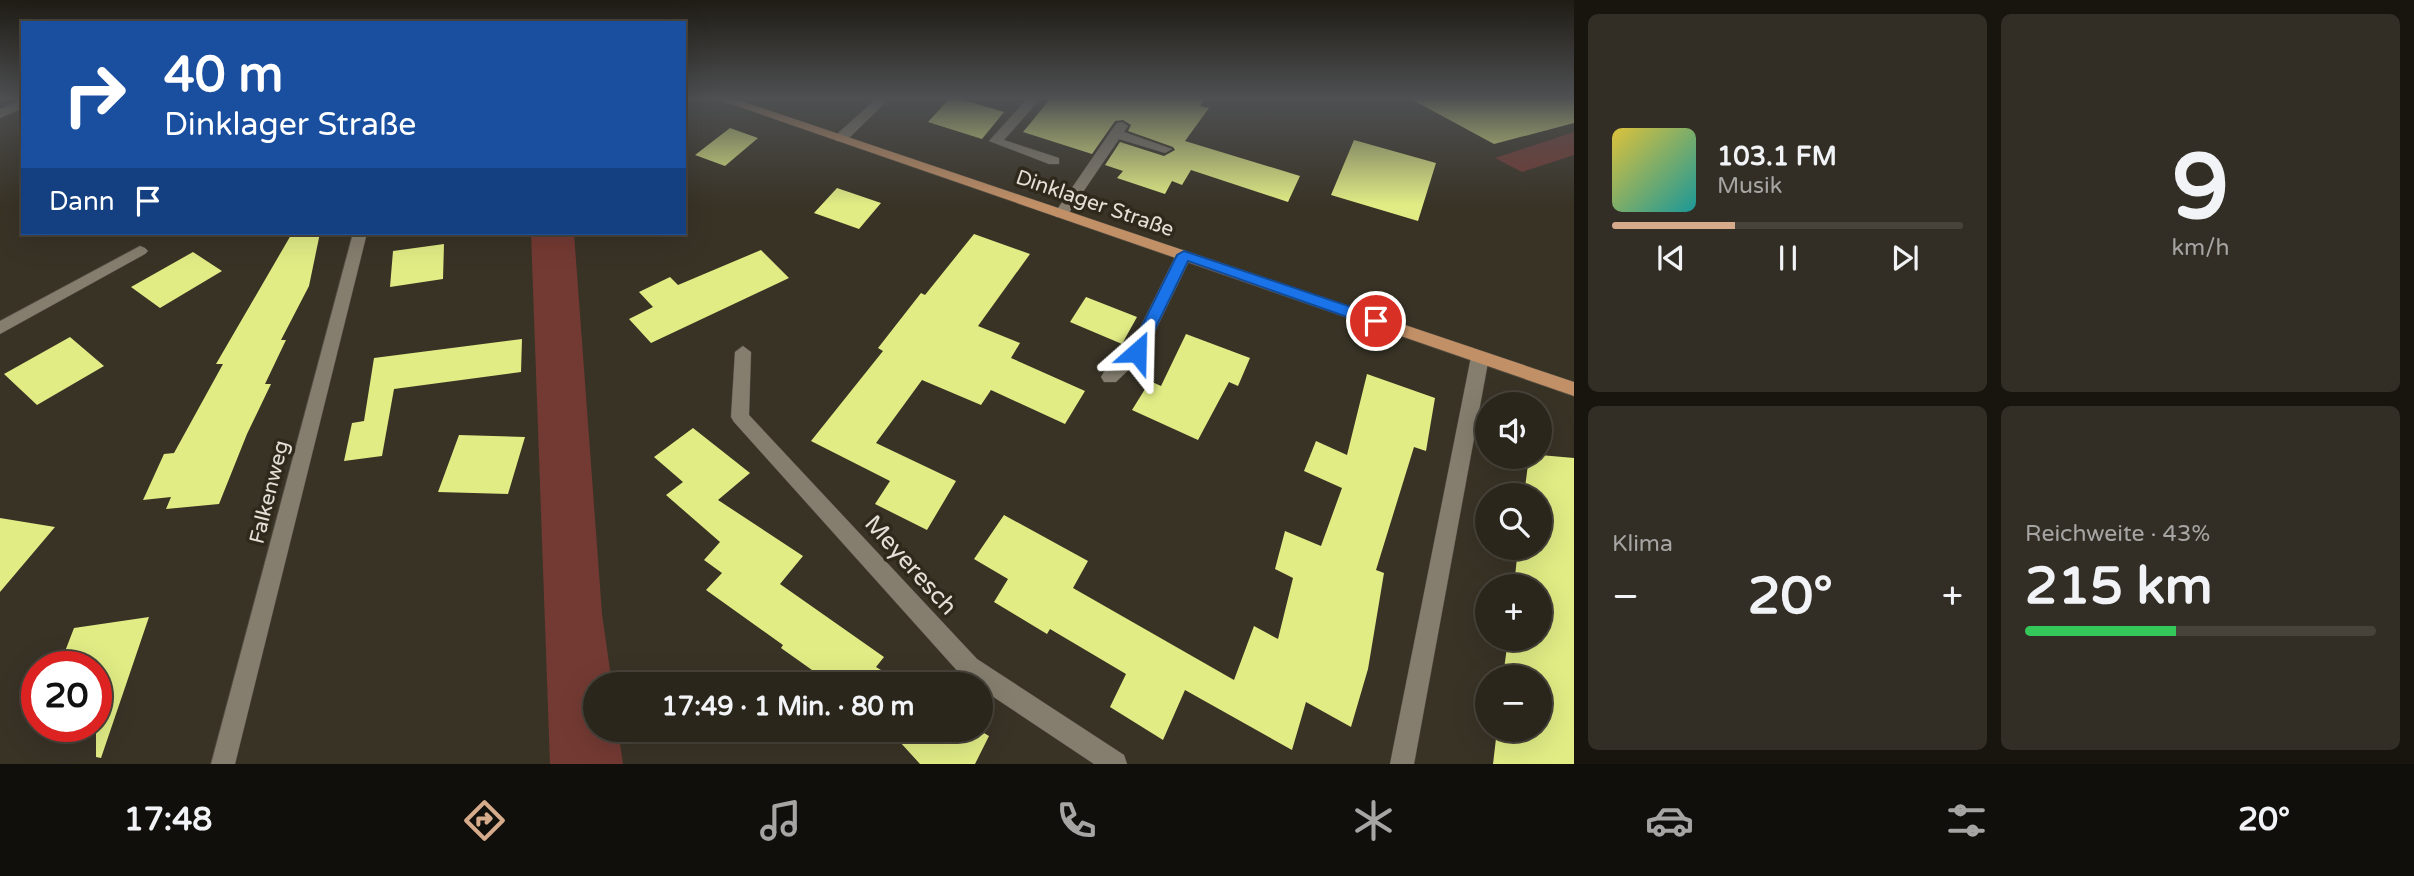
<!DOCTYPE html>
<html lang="de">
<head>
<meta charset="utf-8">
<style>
	body { margin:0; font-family:"Varela Round",sans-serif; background:#332e25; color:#f1f3f6; height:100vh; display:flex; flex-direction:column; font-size:26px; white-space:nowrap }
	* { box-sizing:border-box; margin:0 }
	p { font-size:23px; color:#a6a5a3 }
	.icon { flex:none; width:38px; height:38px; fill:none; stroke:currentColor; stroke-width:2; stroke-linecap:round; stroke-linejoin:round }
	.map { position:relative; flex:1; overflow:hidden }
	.side { display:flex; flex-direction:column; gap:14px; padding:14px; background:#18150f; width:840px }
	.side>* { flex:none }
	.banner { position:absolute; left:21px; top:21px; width:665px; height:214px; border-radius:0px; box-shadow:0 7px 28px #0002,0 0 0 2px #47433b; background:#1a4fa0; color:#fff; overflow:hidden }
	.controls { position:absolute; left:1475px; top:392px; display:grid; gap:14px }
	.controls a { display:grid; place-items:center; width:77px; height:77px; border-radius:50%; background:#2b261c; box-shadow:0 7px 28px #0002,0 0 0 2px #47433b; font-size:35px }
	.speed { position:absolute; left:21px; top:651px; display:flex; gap:14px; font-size:35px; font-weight:700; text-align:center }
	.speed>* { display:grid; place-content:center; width:91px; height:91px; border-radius:50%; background:#2b261c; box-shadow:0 7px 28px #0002,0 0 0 2px #47433b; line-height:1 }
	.speed .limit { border:10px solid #d22; background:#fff; color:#111 }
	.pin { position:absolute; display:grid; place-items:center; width:60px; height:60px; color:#fff; margin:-30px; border:4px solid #fff; border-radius:50%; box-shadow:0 2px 7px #0007 }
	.me { position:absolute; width:77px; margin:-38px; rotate:25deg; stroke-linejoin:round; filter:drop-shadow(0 0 5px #0008) }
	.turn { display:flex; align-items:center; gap:24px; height:147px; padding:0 28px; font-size:32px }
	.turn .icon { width:91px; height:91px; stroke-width:2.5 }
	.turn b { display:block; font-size:49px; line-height:60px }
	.then { display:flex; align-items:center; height:66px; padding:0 28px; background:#0003; gap:14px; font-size:26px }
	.big { font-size:52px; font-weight:800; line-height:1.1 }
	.side .widget { flex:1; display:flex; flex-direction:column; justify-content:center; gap:10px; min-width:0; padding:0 24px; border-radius:10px; background:#332e25 }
	.side .dial { align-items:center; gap:0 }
	.dial b { font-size:91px; line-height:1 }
	.song { display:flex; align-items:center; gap:21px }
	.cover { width:84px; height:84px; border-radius:10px; background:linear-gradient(135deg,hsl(50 70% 55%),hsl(180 70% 35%)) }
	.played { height:7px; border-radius:4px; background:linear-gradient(90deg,#d6ab8b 35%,#47433b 35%) }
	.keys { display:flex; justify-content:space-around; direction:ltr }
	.heat { display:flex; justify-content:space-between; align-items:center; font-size:38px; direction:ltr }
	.charge { height:10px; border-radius:5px; background:linear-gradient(90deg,#34c759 43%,#47433b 0) }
	.side .tiles { flex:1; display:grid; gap:14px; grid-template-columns:repeat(2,1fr) }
	.trip { position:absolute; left:583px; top:672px; width:410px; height:70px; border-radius:35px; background:#2b261c; box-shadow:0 7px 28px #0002,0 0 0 2px #47433b; font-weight:800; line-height:70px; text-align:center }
	.tabs { display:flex; height:112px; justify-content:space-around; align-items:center; background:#110f0b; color:#a6a5a3 }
	.tabs .icon { width:49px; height:49px }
	.tabs .active { color:#d6ab8b }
	.tabs b { font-size:32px; color:#f1f3f6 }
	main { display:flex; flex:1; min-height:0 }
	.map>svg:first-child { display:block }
	.green { fill:#733a33 }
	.building { fill:#e1ec85 }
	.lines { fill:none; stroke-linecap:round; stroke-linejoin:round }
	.minor-casing { stroke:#534e43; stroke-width:1 }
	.major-casing { stroke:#534e43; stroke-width:1 }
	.minor { fill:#857e6f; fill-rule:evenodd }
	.major { fill:#c29067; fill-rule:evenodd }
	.route { fill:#1a73e8; stroke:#114b97; stroke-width:2 }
	.labels { text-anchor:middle; stroke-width:7; stroke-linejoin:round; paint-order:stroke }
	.street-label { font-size:21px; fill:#e4e0d8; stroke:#2f291c }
	.near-street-label { font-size:24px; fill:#e4e0d8; stroke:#2f291c }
</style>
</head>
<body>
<main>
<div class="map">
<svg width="1574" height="764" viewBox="0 0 1574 764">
	<rect width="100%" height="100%" fill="#393326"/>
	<path class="green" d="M1574 132V155L1522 172 1495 158Z
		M531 233H574L602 614 612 684H595V730H618L623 764H550Z"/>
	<path class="building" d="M950 98 970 102 1004 112 982 139 928 122Z
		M1051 98H1205L1200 106 1209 108 1185 141 1300 176 1288 202 1191 170 1182 185 1172 181 1165 194 1117 178 1123 171 1105 165 1120 142 1164 156 1175 150 1173 147 1128 131 1131 125 1123 120 1115 121 1092 154 1023 132Z
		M1409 98H1574V123L1494 144Z
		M730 128 758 138 725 166 695 155Z
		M1354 140 1436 163 1418 221 1331 195Z
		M837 188 881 203 859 229 814 213Z
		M320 233 309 286 281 340H286L265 384H271L247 434 219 504 166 509 171 497 143 500 164 454 174 453 223 364H216L291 235Z
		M974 234 1030 254 978 326 1020 343 1011 358 1085 391 1065 424 991 390 981 405 922 380 876 443 956 481 927 530 875 504 890 481 811 441 883 351 878 348 921 293 925 295Z
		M444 244 443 279 390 287 393 251Z
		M761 250 789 278 651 343 629 319 653 307 639 292 670 277 678 285Z
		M193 252 222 271 160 308 131 287Z
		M1086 297 1137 317 1122 344 1070 322Z
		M1186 334 1250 358 1238 386 1229 382 1198 440 1132 410 1150 381 1161 386Z
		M70 337 104 366 37 405 4 374Z
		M522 339 521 372 394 389 382 456 344 461 352 423 364 421 374 358Z
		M1367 374 1435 398 1426 451 1414 447 1376 570 1384 573 1368 669 1351 727 1306 702 1292 750 1185 690 1163 740 1110 707 1126 674 1050 629 1047 634 994 602 1008 579 974 559 1004 515 1088 561 1073 588 1234 680 1254 626 1278 639 1293 578 1275 569 1285 531 1321 546 1342 488 1304 471 1316 441 1347 455Z
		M693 428 750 473 718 500 803 556 780 584 884 657 876 667 904 684H800L812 670 781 648 783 645 706 590 722 573 704 560 720 542 666 495 683 482 654 457Z
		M459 435 525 437 508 494 438 492Z
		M1540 455 1574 458V764H1493L1497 730H1540V677H1503L1508 639H1540V586H1514L1518 548H1540V495H1524L1529 457Z
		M0 518 55 527 0 592Z
		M149 617 101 758 96 757V667H59L74 628Z
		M889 730H979L989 736 975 764H920Z"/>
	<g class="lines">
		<defs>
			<path id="minor" d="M877 98H890L846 141H836V135Z
				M1028 98H1041L1004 140 1059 158V164H1049L989 141Z
				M23 99V108L0 118V109Z
				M1122 122 1128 126 1124 132 1172 149 1165 153 1119 139 1066 217H1056L1054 214 1056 211 1111 131 1117 123Z
				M353 233H367L235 764H211Z
				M140 246 145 248 148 251 145 254 0 334V321Z
				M1184 250 1192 255 1143 356 1116 382H1104L1101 377 1104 372 1130 348 1176 255Z
				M743 346 751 352 749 415 977 659 1124 755 1127 764H1094L980 688V684H975L961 675 734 422 731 417 735 352Z
				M1480 351 1489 357 1414 764H1390L1471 357Z"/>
			<path id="major" d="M714 98H732L1574 382V396Z"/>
		</defs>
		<use href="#minor" class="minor-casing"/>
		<use href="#major" class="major-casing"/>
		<use href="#minor" class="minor"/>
		<use href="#major" class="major"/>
	</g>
	<linearGradient id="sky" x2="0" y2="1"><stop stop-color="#1f1c15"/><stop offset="0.48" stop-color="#4e5052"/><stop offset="1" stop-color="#4e5052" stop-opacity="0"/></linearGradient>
	<rect width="1574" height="205" fill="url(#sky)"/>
	<path class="route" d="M1184 251 1381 317 1383 321 1381 325H1370L1188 261 1142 356H1131L1129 352 1177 255Z"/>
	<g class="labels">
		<g class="street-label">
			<text transform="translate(1095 203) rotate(19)" y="7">Dinklager Straße</text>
			<text transform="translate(269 492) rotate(-76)" y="7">Falkenweg</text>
		</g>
		<g class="near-street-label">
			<text transform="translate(911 565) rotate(48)" y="8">Meyeresch</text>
		</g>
	</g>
</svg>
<div class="controls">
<a><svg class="icon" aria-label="sound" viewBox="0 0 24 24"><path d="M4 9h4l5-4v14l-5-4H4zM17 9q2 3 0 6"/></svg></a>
<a><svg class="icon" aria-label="search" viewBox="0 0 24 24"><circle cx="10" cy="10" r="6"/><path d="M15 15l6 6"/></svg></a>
<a>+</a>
<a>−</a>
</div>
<div class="speed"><div class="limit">20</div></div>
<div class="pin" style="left:1376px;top:321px;background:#d93025"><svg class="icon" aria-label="arrive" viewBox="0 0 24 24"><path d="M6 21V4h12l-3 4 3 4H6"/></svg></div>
<svg class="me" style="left:1137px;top:352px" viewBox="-20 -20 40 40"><path d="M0-17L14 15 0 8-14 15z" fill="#1a73e8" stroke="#fff" stroke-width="4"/></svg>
<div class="trip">17:49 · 1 Min. · 80 m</div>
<div class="banner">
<div class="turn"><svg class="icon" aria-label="right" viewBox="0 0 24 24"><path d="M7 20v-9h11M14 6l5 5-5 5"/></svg><div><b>40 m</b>Dinklager Straße</div></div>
<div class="then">Dann<svg class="icon" aria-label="arrive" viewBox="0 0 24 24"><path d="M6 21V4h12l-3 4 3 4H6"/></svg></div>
</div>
</div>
<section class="side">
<div class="tiles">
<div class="widget">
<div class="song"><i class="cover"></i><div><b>103.1 FM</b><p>Musik</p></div></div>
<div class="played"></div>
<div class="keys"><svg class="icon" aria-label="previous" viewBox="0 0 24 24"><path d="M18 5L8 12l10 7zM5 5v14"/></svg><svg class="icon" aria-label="pause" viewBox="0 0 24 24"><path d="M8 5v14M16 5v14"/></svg><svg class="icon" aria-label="next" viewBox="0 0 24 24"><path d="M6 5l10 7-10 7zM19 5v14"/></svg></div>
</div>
<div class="widget dial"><b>9</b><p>km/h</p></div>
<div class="widget"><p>Klima</p>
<div class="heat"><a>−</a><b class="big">20°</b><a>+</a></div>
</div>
<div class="widget"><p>Reichweite · 43%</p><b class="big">215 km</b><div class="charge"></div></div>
</div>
</section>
</main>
<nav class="tabs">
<b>17:48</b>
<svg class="icon active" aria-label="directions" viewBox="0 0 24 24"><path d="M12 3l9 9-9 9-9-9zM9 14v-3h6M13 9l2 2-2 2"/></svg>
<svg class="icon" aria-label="music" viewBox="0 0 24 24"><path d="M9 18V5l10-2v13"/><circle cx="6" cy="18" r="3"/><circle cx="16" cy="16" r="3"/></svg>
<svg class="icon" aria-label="phone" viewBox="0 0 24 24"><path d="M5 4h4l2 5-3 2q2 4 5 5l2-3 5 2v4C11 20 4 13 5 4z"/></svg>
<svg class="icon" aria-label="climate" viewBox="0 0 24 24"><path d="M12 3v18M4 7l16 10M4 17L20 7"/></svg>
<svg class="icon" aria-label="car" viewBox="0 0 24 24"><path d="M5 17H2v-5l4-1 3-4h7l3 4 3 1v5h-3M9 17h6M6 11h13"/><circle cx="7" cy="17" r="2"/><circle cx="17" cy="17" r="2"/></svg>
<svg class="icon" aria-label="filters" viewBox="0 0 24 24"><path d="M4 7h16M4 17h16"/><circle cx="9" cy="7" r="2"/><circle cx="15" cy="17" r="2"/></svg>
<b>20°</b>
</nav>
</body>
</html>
